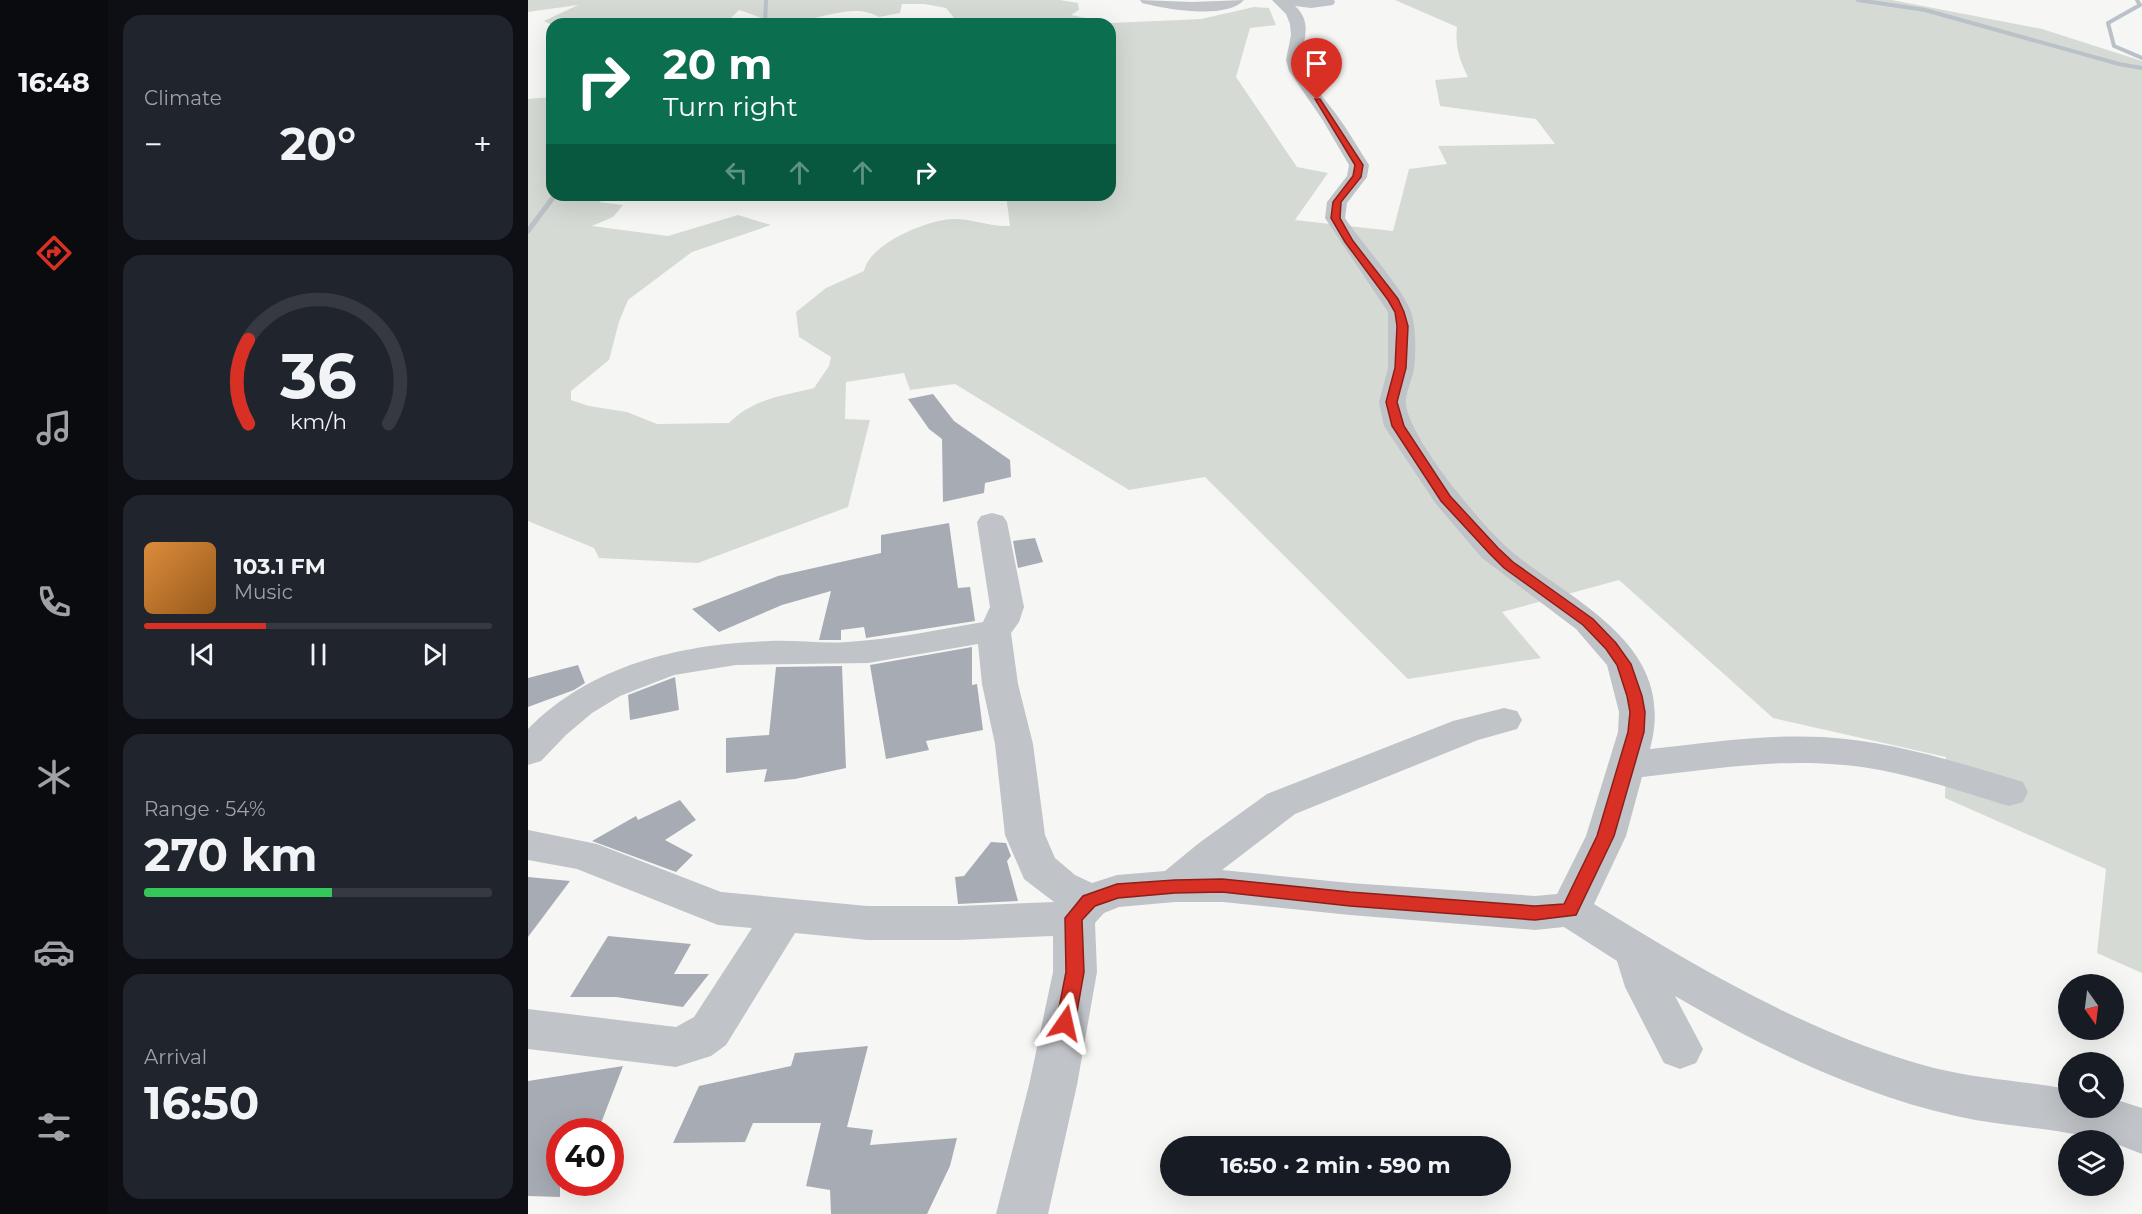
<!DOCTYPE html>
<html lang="en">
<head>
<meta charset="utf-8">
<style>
	body { margin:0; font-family:Montserrat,sans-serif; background:#20242c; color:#f1f3f6; height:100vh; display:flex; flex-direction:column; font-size:22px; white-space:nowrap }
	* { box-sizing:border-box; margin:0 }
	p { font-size:20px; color:#9ea1a6 }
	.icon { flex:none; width:33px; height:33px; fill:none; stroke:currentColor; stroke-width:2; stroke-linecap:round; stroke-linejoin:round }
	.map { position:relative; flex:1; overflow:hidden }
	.details { display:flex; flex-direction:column; gap:15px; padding:15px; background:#0d0f14; width:420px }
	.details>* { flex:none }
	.guide { position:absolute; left:18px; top:18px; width:570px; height:183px; border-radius:18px; box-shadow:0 6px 24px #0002; background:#0b6e4f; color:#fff; overflow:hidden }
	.needle { width:39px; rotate:166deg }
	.fabs { position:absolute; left:1530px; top:974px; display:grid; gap:12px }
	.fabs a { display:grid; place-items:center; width:66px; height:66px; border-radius:50%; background:#171b24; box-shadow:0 6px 24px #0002; font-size:30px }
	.speed { position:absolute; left:18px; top:1118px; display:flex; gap:12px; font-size:30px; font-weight:700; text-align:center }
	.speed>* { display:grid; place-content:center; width:78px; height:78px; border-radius:50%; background:#171b24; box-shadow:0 6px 24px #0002; line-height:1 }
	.speed .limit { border:9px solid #d22; background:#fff; color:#111 }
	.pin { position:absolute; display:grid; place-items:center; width:51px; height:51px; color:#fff; margin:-62px -26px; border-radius:50% 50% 50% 0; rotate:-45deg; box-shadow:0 0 6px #0007 }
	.pin .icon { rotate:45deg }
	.me { position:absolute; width:66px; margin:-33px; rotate:11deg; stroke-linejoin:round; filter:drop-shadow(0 0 4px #0008) }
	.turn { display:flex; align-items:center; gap:21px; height:126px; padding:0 18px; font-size:27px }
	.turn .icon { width:78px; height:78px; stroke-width:2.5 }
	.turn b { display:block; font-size:42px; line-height:51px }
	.lanes { display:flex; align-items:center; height:57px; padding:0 18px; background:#0003; justify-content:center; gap:30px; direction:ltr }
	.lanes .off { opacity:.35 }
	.big { font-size:45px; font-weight:700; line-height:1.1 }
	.details .widget { flex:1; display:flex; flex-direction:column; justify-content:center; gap:9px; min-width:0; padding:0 21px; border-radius:18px; background:#20242c }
	.details .dial { align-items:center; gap:0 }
	.dial svg { height:156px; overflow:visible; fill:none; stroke:#363941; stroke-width:7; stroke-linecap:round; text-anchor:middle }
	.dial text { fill:#f1f3f6; stroke:none }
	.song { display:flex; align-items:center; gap:18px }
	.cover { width:72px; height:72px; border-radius:9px; background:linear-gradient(135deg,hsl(30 70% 55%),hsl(30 70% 35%)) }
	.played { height:6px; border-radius:3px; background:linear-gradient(90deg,#d93025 35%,#363941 35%) }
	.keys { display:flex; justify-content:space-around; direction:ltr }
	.heat { display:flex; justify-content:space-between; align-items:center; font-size:33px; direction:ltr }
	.charge { height:9px; border-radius:4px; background:linear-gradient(90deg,#34c759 54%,#363941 0) }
	.trip { position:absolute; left:632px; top:1136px; width:351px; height:60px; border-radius:30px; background:#171b24; box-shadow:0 6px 24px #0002; font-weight:700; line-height:60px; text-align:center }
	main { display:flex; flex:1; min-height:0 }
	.menu { display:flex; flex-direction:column; width:108px; justify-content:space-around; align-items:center; background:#090b0e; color:#9ea1a6 }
	.menu .icon { width:42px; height:42px }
	.menu .current { color:#d93025 }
	.menu b { font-size:27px; color:#f1f3f6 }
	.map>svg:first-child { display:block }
	.green { fill:#d5dbd4 }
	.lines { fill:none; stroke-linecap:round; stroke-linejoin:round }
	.stream-far1 { stroke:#bac1c8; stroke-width:4 }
	.stream { stroke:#bac1c8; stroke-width:5 }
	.building { fill:#a7acb4 }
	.minor { fill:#c0c3c7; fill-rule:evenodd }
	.route { fill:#d93025; stroke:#8d1f18; stroke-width:1.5 }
</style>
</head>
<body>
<main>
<nav class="menu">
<b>16:48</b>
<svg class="icon current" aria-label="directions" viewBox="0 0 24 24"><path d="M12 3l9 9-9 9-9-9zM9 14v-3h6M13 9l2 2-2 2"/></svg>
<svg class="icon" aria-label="music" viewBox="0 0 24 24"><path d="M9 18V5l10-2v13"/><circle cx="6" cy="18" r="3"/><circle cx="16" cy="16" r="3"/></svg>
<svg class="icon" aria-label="phone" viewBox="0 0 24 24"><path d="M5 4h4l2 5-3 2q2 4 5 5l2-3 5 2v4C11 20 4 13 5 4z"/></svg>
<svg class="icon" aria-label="climate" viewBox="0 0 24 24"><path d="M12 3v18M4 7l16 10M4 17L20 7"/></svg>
<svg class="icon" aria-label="car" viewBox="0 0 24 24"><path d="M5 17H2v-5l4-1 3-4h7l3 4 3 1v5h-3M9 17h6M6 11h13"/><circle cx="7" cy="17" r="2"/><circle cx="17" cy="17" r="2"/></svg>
<svg class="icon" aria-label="filters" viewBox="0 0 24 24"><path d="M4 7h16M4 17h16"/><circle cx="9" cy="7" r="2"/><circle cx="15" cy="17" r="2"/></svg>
</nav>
<section class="details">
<div class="widget"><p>Climate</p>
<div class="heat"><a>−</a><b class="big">20°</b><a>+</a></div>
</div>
<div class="widget dial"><svg viewBox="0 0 100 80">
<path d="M14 69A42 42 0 1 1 86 69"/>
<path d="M14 69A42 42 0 0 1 14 26" stroke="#d93025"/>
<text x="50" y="56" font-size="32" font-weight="700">36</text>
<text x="50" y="72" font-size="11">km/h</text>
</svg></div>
<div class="widget">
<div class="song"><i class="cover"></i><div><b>103.1 FM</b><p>Music</p></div></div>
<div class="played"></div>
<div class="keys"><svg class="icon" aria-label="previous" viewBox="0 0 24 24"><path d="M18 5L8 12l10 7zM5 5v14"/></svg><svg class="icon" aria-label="pause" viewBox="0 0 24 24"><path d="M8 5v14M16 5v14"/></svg><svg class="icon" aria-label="next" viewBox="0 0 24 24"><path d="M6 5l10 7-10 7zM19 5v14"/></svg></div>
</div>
<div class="widget"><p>Range · 54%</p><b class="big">270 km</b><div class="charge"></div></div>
<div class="widget"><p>Arrival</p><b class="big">16:50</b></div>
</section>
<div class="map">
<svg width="1614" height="1214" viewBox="0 0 1614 1214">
	<rect width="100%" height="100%" fill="#f6f7f4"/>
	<path class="green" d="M0 0H532L550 3 551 10 543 15 583 23 673 19 726 7 741 8 748 25 722 28 708 77 769 167 800 173 767 220 865 231 881 169 919 164 910 146 1027 144 1008 119 912 106 907 80 940 77C931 59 927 47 929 27L867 0H1364L1514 29 1614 61V973L1569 953 1578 869 1417 798 1418 757 1245 718 1091 580 974 612 1013 658 880 679 677 477 601 490 427 384 382 390 376 373 318 382 317 419 342 420 320 507 170 563 71 558 66 548 0 521V99L24 97V195H91L71 202 95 205 85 217 64 226 140 236 210 215 243 225 164 252 100 300 91 322 81 360 43 391V400L61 406 99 412 129 424 201 423C224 399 254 396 286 388L301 366 303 357 271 337 268 312 298 288 336 271C341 244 400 219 426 219 445 219 462 227 482 226L478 195H582V24H477L426 18 418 8 396 4H374L372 13 351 17C322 0 286 24 252 23 240 22 224 14 211 10L197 24 24 25 16 21 50 5 0 12Z"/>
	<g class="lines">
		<path class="stream-far1" d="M1330 0 1397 10 1591 64 1614 68
			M1609 0 1612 5 1580 23 1586 46 1614 58
			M237 24 238 0"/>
		<path class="stream" d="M0 231 27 195"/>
	</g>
	<path class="building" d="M405 394 426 421 482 460 483 477 457 483 456 493 415 502 414 439 401 429 380 399Z
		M421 523 430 588 442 587 447 621 338 638 336 627 313 630V640H291L303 591 254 605 191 632 164 609 250 576 353 553V535Z
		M507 538 515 562 490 568 485 541Z
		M444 647V685L449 684 455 730 398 741 401 750 358 759 342 665Z
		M50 665 57 683 46 690 0 707V678Z
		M314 666 318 768 267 779 236 782 239 769 198 773V738L241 735 248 667Z
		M147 677 151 710 102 720 100 695Z
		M152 800 168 820 137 840 165 855 148 872 64 841 108 816 110 820Z
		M463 842 478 843 483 856 479 861 490 901 430 904 427 877 436 876Z
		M0 877 42 881 0 937Z
		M80 936 163 944 146 974H181L155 1007 88 997H42Z
		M340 1046 319 1127 345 1130 342 1145 429 1138 422 1166 399 1214H303L302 1190 278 1186 293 1123H225L217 1142 145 1143 171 1086 263 1066 267 1053Z
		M95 1066 70 1131H32V1197L0 1196V1081Z"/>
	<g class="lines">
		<path class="minor" d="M612 0 664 2 716 0C698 20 637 9 614 3Z
			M744 0H806L807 2 805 5 783 8 767 6C789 26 769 47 776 68 782 84 798 100 808 114 820 130 830 148 841 165L839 177 819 203 817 218C832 241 879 293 884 315 888 331 888 353 886 369 884 379 879 389 878 400 875 421 916 476 930 493 949 516 969 541 993 559 1057 608 1149 650 1122 749 1179 743 1237 734 1295 737 1363 741 1429 762 1495 782L1500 792 1495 802 1481 806C1427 790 1373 770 1316 765 1248 758 1181 770 1114 777L1098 836 1066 904C1172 969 1284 1036 1406 1068 1450 1079 1496 1081 1540 1089V1107H1586V1099L1614 1108V1154L1586 1143V1140H1573C1526 1127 1476 1127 1428 1116 1330 1094 1234 1047 1147 996L1175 1049 1168 1063 1152 1069 1136 1063 1097 987 1089 961 1036 927 1007 930 822 915 695 902H647L591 907 576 913 567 923 569 972 549 1085 520 1214H468L501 1085 525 972V936L431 940H339L267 933 198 1045 183 1056 148 1067 0 1049V1009L148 1027 166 1017 224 928 190 925 49 869 0 860V830L69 844 193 892 339 906H431L526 902 496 879 477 835 467 744 454 684 450 644 340 663 208 665 146 675 92 696 64 713 38 735 13 761 0 765V729C64 664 154 644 242 641 268 640 294 644 320 642 365 639 410 630 455 622L462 607 449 522 453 516 464 513 475 516 479 522 496 607 491 622 483 633 490 684 505 744 517 835 527 858 547 875 564 883 589 875 637 871 671 843 739 794 925 721 976 708 989 711 994 720 989 729 950 740 767 814 694 870 822 883 1007 896 1029 894 1058 836 1090 732 1091 712 1079 665 1048 629 954 558 908 504 856 426 851 402 860 368V312L797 218 799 202 819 176 821 165 794 119 761 71 758 60 763 35 762 24 758 14Z"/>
	</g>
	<path class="route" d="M787 99H792L835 165 833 177 813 202 812 218 825 241 870 299 876 312 880 326 878 368 869 402 876 426 922 496 970 548 985 562 1065 619 1088 643 1103 664 1114 696 1117 712 1116 732 1086 836 1048 915 1007 920 822 906 694 892 647 893 590 898 567 906 554 920 556 972 547 1023 544 1028 537 1031 531 1028 528 1023 538 972 537 918 555 896 589 884 647 880 694 879 822 892 1007 906 1036 904 1069 836 1100 732 1102 712 1099 696 1089 665 1078 649 1055 625 976 568 961 553 913 501 864 426 858 402 867 368 869 326 867 312 860 300 817 242 803 218 805 202 825 176 827 165Z"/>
</svg>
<div class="fabs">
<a><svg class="needle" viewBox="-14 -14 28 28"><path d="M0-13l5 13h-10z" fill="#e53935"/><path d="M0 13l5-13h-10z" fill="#9ea1a6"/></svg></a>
<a><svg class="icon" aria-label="search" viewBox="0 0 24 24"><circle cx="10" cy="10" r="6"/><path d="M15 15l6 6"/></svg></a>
<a><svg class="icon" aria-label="layers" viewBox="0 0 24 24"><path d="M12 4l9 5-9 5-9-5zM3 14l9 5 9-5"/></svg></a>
</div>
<div class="speed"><div class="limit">40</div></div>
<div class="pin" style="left:789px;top:100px;background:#d93025"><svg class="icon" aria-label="arrive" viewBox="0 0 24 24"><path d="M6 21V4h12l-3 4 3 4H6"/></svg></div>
<svg class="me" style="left:537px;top:1023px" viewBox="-20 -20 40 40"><path d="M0-17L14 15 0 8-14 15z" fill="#d93025" stroke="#fff" stroke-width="4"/></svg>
<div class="trip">16:50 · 2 min · 590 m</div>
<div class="guide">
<div class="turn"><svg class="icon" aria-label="right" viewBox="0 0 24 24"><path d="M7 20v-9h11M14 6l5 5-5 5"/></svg><div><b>20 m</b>Turn right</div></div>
<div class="lanes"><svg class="icon off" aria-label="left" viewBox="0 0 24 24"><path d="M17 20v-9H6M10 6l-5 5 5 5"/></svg><svg class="icon off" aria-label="ahead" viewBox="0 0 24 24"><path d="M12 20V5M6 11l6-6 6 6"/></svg><svg class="icon off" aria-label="ahead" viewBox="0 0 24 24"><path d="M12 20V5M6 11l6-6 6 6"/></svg><svg class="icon" aria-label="right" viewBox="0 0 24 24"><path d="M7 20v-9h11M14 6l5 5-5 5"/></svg></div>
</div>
</div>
</main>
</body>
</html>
